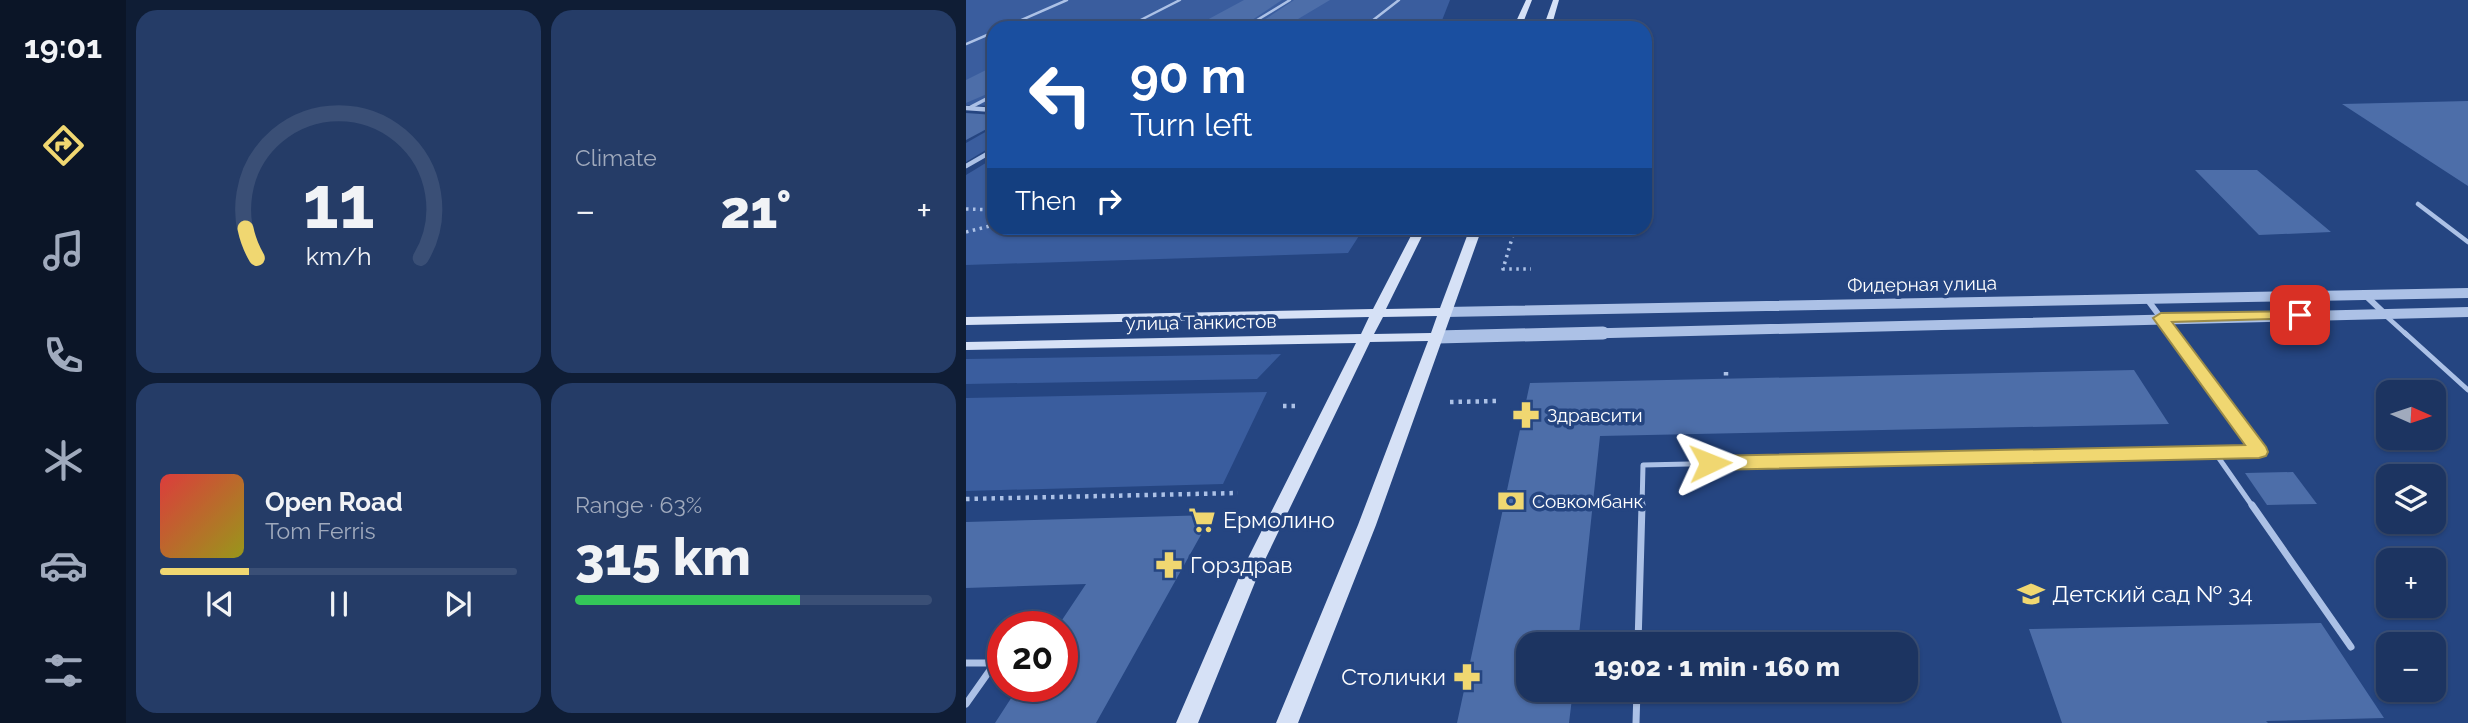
<!DOCTYPE html>
<html lang="en">
<head>
<meta charset="utf-8">
<style>
	body { margin:0; font-family:Raleway,sans-serif; background:#253c67; color:#f1f3f6; height:100vh; display:flex; flex-direction:column; font-size:26px; white-space:nowrap }
	* { box-sizing:border-box; margin:0 }
	p { font-size:23px; color:#a0aabd }
	.icon { flex:none; width:38px; height:38px; fill:none; stroke:currentColor; stroke-width:2; stroke-linecap:round; stroke-linejoin:round }
	.map { position:relative; flex:1; overflow:hidden }
	.sheet { display:flex; flex-direction:column; gap:10px; padding:10px; background:#0f1d35; width:840px }
	.sheet>* { flex:none }
	.top-card { position:absolute; left:21px; top:21px; width:665px; height:214px; border-radius:21px; box-shadow:0 2px 5px #0004,0 0 0 2px #3a4f76; background:#1a4fa0; color:#fff; overflow:hidden }
	.needle { width:46px; rotate:93deg }
	.tools { position:absolute; left:1410px; top:380px; display:grid; gap:14px }
	.tools a { display:grid; place-items:center; width:70px; height:70px; border-radius:14px; background:#1c3461; box-shadow:0 2px 5px #0004,0 0 0 2px #3a4f76; font-size:35px }
	.speed { position:absolute; left:21px; top:611px; display:flex; gap:14px; font-size:35px; font-weight:700; text-align:center }
	.speed>* { display:grid; place-content:center; width:91px; height:91px; border-radius:50%; background:#1c3461; box-shadow:0 2px 5px #0004,0 0 0 2px #3a4f76; line-height:1 }
	.speed .limit { border:10px solid #d22; background:#fff; color:#111 }
	.pin { position:absolute; display:grid; place-items:center; width:60px; height:60px; color:#fff; margin:-30px; border-radius:14px; box-shadow:0 4px 10px #0006 }
	.me { position:absolute; width:77px; margin:-38px; rotate:88deg; stroke-linejoin:round; filter:drop-shadow(0 0 5px #0008) }
	.turn { display:flex; align-items:center; gap:24px; height:147px; padding:0 28px; font-size:32px }
	.turn .icon { width:91px; height:91px; stroke-width:2.5 }
	.turn b { display:block; font-size:49px; line-height:60px }
	.then { display:flex; align-items:center; height:66px; padding:0 28px; background:#0003; gap:14px; font-size:26px }
	.big { font-size:52px; font-weight:800; line-height:1.1 }
	.sheet .widget { flex:1; display:flex; flex-direction:column; justify-content:center; gap:10px; min-width:0; padding:0 24px; border-radius:21px; background:#253c67 }
	.sheet .dial { align-items:center; gap:0 }
	.dial svg { height:182px; overflow:visible; fill:none; stroke:#3a4f76; stroke-width:7; stroke-linecap:round; text-anchor:middle }
	.dial text { fill:#f1f3f6; stroke:none }
	.song { display:flex; align-items:center; gap:21px }
	.cover { width:84px; height:84px; border-radius:10px; background:linear-gradient(135deg,hsl(0 70% 55%),hsl(60 70% 35%)) }
	.played { height:7px; border-radius:4px; background:linear-gradient(90deg,#f0d771 25%,#3a4f76 25%) }
	.keys { display:flex; justify-content:space-around; direction:ltr }
	.heat { display:flex; justify-content:space-between; align-items:center; font-size:38px; direction:ltr }
	.charge { height:10px; border-radius:5px; background:linear-gradient(90deg,#34c759 63%,#3a4f76 0) }
	.sheet .tiles { flex:1; display:grid; gap:10px; grid-template-columns:repeat(2,1fr) }
	.trip { position:absolute; left:550px; top:632px; width:402px; height:70px; border-radius:21px; background:#1c3461; box-shadow:0 2px 5px #0004,0 0 0 2px #3a4f76; font-weight:800; line-height:70px; text-align:center }
	main { display:flex; flex:1; min-height:0 }
	.dock { display:flex; flex-direction:column; width:126px; justify-content:space-around; align-items:center; background:#0b1527; color:#a0aabd }
	.dock .icon { width:49px; height:49px }
	.dock .active { color:#f0d771 }
	.dock b { font-size:32px; color:#f1f3f6 }
	.map>svg:first-child { display:block }
	.green { fill:#3a5d9e }
	.building { fill:#4d6ea9 }
	.lines { fill:none; stroke-linecap:round; stroke-linejoin:round }
	.path-far1 { stroke:#acc1e6; stroke-width:3.5; stroke-dasharray:2.5 4.5; stroke-linecap:butt }
	.path { stroke:#acc1e6; stroke-width:4.5; stroke-dasharray:3.5 5; stroke-linecap:butt }
	.service-far4 { stroke:#acc1e6; stroke-width:2.5 }
	.service-far3 { stroke:#acc1e6; stroke-width:3.5 }
	.service-far2 { stroke:#acc1e6; stroke-width:4.5 }
	.service-far1 { stroke:#acc1e6; stroke-width:5 }
	.service { stroke:#acc1e6; stroke-width:7 }
	.minor-far1 { stroke:#acc1e6; stroke-width:4.5 }
	.minor { stroke:#acc1e6; stroke-width:6 }
	.tertiary-far1 { stroke:#acc1e6; stroke-width:10 }
	.tertiary { stroke:#acc1e6; stroke-width:13 }
	.secondary { fill:#d6e1f6; fill-rule:evenodd }
	.route { fill:#f0d771; stroke:#9c8c49; stroke-width:2 }
	.labels { text-anchor:middle; stroke-width:7; stroke-linejoin:round; paint-order:stroke }
	.street-label { font-size:19px; fill:#fff; stroke:#254581 }
	.poi-label { font-size:19px; fill:#fff; stroke:#254581; text-anchor:start }
	.near-poi-label { font-size:23px; fill:#fff; stroke:#254581; text-anchor:start }
</style>
</head>
<body>
<main>
<nav class="dock">
<b>19:01</b>
<svg class="icon active" aria-label="directions" viewBox="0 0 24 24"><path d="M12 3l9 9-9 9-9-9zM9 14v-3h6M13 9l2 2-2 2"/></svg>
<svg class="icon" aria-label="music" viewBox="0 0 24 24"><path d="M9 18V5l10-2v13"/><circle cx="6" cy="18" r="3"/><circle cx="16" cy="16" r="3"/></svg>
<svg class="icon" aria-label="phone" viewBox="0 0 24 24"><path d="M5 4h4l2 5-3 2q2 4 5 5l2-3 5 2v4C11 20 4 13 5 4z"/></svg>
<svg class="icon" aria-label="climate" viewBox="0 0 24 24"><path d="M12 3v18M4 7l16 10M4 17L20 7"/></svg>
<svg class="icon" aria-label="car" viewBox="0 0 24 24"><path d="M5 17H2v-5l4-1 3-4h7l3 4 3 1v5h-3M9 17h6M6 11h13"/><circle cx="7" cy="17" r="2"/><circle cx="17" cy="17" r="2"/></svg>
<svg class="icon" aria-label="filters" viewBox="0 0 24 24"><path d="M4 7h16M4 17h16"/><circle cx="9" cy="7" r="2"/><circle cx="15" cy="17" r="2"/></svg>
</nav>
<section class="sheet">
<div class="tiles">
<div class="widget dial"><svg viewBox="0 0 100 80">
<path d="M14 69A42 42 0 1 1 86 69"/>
<path d="M14 69A42 42 0 0 1 9 56" stroke="#f0d771"/>
<text x="50" y="56" font-size="32" font-weight="700">11</text>
<text x="50" y="72" font-size="11">km/h</text>
</svg></div>
<div class="widget"><p>Climate</p>
<div class="heat"><a>−</a><b class="big">21°</b><a>+</a></div>
</div>
<div class="widget">
<div class="song"><i class="cover"></i><div><b>Open Road</b><p>Tom Ferris</p></div></div>
<div class="played"></div>
<div class="keys"><svg class="icon" aria-label="previous" viewBox="0 0 24 24"><path d="M18 5L8 12l10 7zM5 5v14"/></svg><svg class="icon" aria-label="pause" viewBox="0 0 24 24"><path d="M8 5v14M16 5v14"/></svg><svg class="icon" aria-label="next" viewBox="0 0 24 24"><path d="M6 5l10 7-10 7zM19 5v14"/></svg></div>
</div>
<div class="widget"><p>Range · 63%</p><b class="big">315 km</b><div class="charge"></div></div>
</div>
</section>
<div class="map">
<svg width="1502" height="723" viewBox="0 0 1502 723">
	<rect width="100%" height="100%" fill="#254581"/>
	<path class="green" d="M0 0H484L473 28H28V106L0 105Z
		M28 127V145L0 162V143Z
		M28 158V228H398L382 253 0 265V175Z
		M315 354 291 379 0 384V359Z
		M301 392 257 484 0 491V398Z"/>
	<path class="building" d="M278 0H316L274 28H226Z
		M328 0H364L317 28H286Z
		M28 66V91L0 103V80Z
		M1502 101V186L1376 104Z
		M0 113 28 115V125L0 140Z
		M1229 170H1291L1365 232 1293 235Z
		M1168 370 1203 424 634 436 612 644H562V690H607L603 723H491L564 383Z
		M1327 472 1351 504 1301 505 1279 473Z
		M246 515 130 723H29L53 686H96V620L120 584 0 588V522Z
		M1355 623 1418 718 1300 721 1302 723H1096L1063 629Z"/>
	<g class="lines">
		<path class="path-far1" d="M0 209 28 210
			M317 228 383 231
			M549 228 537 269H565
			M0 232 28 225"/>
		<path class="path" d="M760 372V379
			M484 402 532 401
			M317 406H332
			M0 499 272 493"/>
		<path class="service-far4" d="M37 28 101 0
			M159 28 214 0
			M278 28 324 0
			M397 28 433 0
			M0 44 28 32"/>
		<path class="service-far3" d="M3 108 28 95"/>
		<path class="service-far2" d="M1452 204 1502 242
			M1420 316 1441 335
			M1197 320 1208 335"/>
		<path class="service-far1" d="M1439 333 1502 390
			M1250 454 1287 507
			M676 507 677 465 1293 452 1206 333"/>
		<path class="service" d="M1286 505 1385 647
			M672 644 676 505
			M0 663H29L0 704
			M670 723 671 690"/>
		<path class="minor-far1" d="M0 108 28 110
			M0 166 28 150"/>
		<path class="minor" d="M1399 295 1418 313
			M1181 299 1195 318"/>
		<path class="tertiary-far1" d="M479 312 1502 293
			M564 335 1502 312"/>
		<path class="tertiary" d="M471 337 637 333"/>
		<path class="secondary" d="M560 0H566L555 28H547Z
			M587 0H593L585 28H577Z
			M449 228H460L420 309 474 308 504 228H516L410 525 332 723H310L392 525 462 341 404 342 294 570 232 723H210L276 570 390 343 0 350V342L395 334 403 317 0 325V317L407 309ZM471 316 465 333 408 334 417 317Z"/>
	</g>
	<path class="route" d="M1334 311 1339 312 1342 315 1339 318 1206 322 1300 447 1302 452 1300 456 1293 458 744 470 737 468 735 463 737 458 744 456 1279 445 1187 318 1195 313Z"/>
	<defs>
		<symbol id="pharmacy-bare" viewBox="-9 -9 18 18"><path d="M-2-6h4v4h4v4h-4v4h-4v-4h-4v-4h4Z" fill="#f0d771" stroke="#254581" stroke-width="2.5" paint-order="stroke"/></symbol>
		<symbol id="bank-bare" viewBox="-9 -9 18 18"><path d="M-6-4H6V4H-6ZM0-2.3a2.3 2.3 0 1 0 0 4.6a2.3 2.3 0 1 0 0-4.6Z" fill="#f0d771" stroke="#254581" stroke-width="2.5" paint-order="stroke"/></symbol>
		<symbol id="supermarket-bare" viewBox="-9 -9 18 18"><path d="M-6-5.5h2.5l.6 2H6L4.5 2H-2.5L-4.4-4H-6ZM-1.5 3.2a1.3 1.3 0 1 0 .1 0ZM3 3.2a1.3 1.3 0 1 0 .1 0Z" fill="#f0d771" stroke="#254581" stroke-width="2.5" paint-order="stroke"/></symbol>
		<symbol id="school-bare" viewBox="-9 -9 18 18"><path d="M0-5L7-2L0 1L-7-2ZM-4 1L0 2.5L4 1V4Q0 6-4 4Z" fill="#f0d771" stroke="#254581" stroke-width="2.5" paint-order="stroke"/></symbol>
	</defs>
	<g fill-rule="evenodd">
		<use href="#pharmacy-bare" x="541" y="396" width="38" height="38"/>
		<use href="#bank-bare" x="526" y="482" width="38" height="38"/>
		<use href="#supermarket-bare" x="217" y="501" width="38" height="38"/>
		<use href="#pharmacy-bare" x="184" y="546" width="38" height="38"/>
		<use href="#school-bare" x="1046" y="575" width="38" height="38"/>
		<use href="#pharmacy-bare" x="482" y="658" width="38" height="38"/>
	</g>
	<g class="labels">
		<g class="street-label">
			<text transform="translate(956 284) rotate(-1)" y="7">Фидерная улица</text>
			<text transform="translate(235 322) rotate(-1)" y="7">улица Танкистов</text>
		</g>
		<g class="poi-label">
			<text x="581" y="422">Здравсити</text>
			<text x="566" y="508">Совкомбанк</text>
		</g>
		<g class="near-poi-label">
			<text x="257" y="528">Ермолино</text>
			<text x="224" y="573">Горздрав</text>
			<text x="1086" y="602">Детский сад № 34</text>
			<text x="480" y="685" text-anchor="end">Столички</text>
		</g>
	</g>
</svg>
<div class="tools">
<a><svg class="needle" viewBox="-14 -14 28 28"><path d="M0-13l5 13h-10z" fill="#e53935"/><path d="M0 13l5-13h-10z" fill="#a0aabd"/></svg></a>
<a><svg class="icon" aria-label="layers" viewBox="0 0 24 24"><path d="M12 4l9 5-9 5-9-5zM3 14l9 5 9-5"/></svg></a>
<a>+</a>
<a>−</a>
</div>
<div class="speed"><div class="limit">20</div></div>
<div class="pin" style="left:1334px;top:315px;background:#d93025"><svg class="icon" aria-label="arrive" viewBox="0 0 24 24"><path d="M6 21V4h12l-3 4 3 4H6"/></svg></div>
<svg class="me" style="left:744px;top:463px" viewBox="-20 -20 40 40"><path d="M0-17L14 15 0 8-14 15z" fill="#f0d771" stroke="#fff" stroke-width="4"/></svg>
<div class="trip">19:02 · 1 min · 160 m</div>
<div class="top-card">
<div class="turn"><svg class="icon" aria-label="left" viewBox="0 0 24 24"><path d="M17 20v-9H6M10 6l-5 5 5 5"/></svg><div><b>90 m</b>Turn left</div></div>
<div class="then">Then<svg class="icon" aria-label="right" viewBox="0 0 24 24"><path d="M7 20v-9h11M14 6l5 5-5 5"/></svg></div>
</div>
</div>
</main>
</body>
</html>
